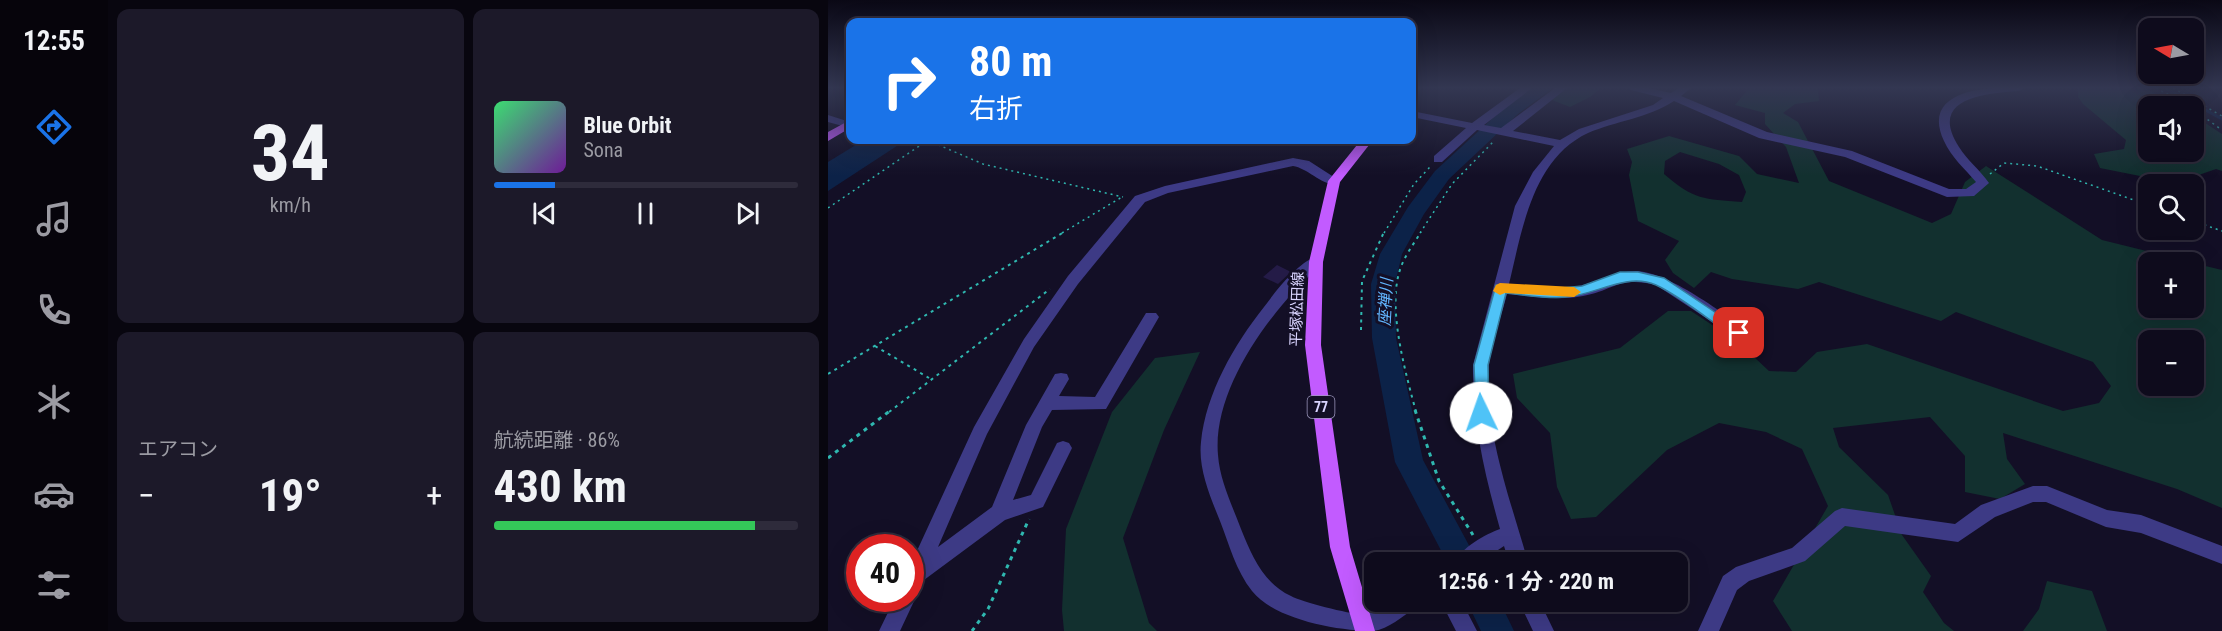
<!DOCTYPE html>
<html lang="ja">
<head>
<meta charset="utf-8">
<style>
	body { margin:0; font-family:"Roboto Condensed","Noto Sans JP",sans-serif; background:#1c1929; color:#f1f3f6; height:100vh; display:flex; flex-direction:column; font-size:22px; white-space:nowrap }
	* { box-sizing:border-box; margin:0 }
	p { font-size:20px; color:#9b9ba3 }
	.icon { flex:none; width:33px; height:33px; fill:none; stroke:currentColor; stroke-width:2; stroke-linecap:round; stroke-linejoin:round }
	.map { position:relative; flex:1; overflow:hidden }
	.sheet { display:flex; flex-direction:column; gap:9px; padding:9px; background:#08060f; width:720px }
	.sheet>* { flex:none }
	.guide { position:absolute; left:18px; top:18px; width:570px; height:126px; border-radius:12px; box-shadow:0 6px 24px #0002,0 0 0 2px #2e2b3b; background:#1a73e8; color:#fff; overflow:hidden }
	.needle { width:39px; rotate:280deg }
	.tools { position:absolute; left:1310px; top:18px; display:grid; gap:12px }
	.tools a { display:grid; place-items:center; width:66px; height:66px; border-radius:12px; background:#0e0b1c; box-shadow:0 6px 24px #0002,0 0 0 2px #2e2b3b; font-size:30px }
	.speed { position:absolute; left:18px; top:534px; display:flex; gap:12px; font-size:30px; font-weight:700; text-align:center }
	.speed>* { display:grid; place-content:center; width:78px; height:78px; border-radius:50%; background:#0e0b1c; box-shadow:0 6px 24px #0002,0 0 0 2px #2e2b3b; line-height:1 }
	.speed .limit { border:9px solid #d22; background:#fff; color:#111 }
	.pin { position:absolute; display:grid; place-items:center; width:51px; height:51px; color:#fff; margin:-26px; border-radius:12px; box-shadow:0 3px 9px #0006 }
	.me { position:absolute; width:66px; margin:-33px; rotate:357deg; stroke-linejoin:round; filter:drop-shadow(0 0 4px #0008) }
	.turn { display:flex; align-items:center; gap:21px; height:126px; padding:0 24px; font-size:27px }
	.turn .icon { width:78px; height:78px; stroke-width:2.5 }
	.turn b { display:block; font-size:42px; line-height:51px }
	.big { font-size:45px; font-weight:700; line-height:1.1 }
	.sheet .tile { flex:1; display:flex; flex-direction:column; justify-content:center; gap:9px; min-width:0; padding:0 21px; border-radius:12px; background:#1c1929 }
	.sheet .dial { align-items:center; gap:0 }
	.dial b { font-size:78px; line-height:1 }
	.song { display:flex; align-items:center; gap:18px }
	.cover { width:72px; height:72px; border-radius:9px; background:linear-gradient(135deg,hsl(140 70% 55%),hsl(280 70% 35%)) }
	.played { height:6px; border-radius:3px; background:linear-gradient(90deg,#1a73e8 20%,#2e2b3b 20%) }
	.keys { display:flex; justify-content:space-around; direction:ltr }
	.heat { display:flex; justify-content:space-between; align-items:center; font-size:33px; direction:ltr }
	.charge { height:9px; border-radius:4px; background:linear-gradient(90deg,#34c759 86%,#2e2b3b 0) }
	.sheet .tiles { flex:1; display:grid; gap:9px; grid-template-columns:repeat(2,1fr) }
	.trip { position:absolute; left:536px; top:552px; width:324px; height:60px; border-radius:12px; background:#0e0b1c; box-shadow:0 6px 24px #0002,0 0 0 2px #2e2b3b; font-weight:700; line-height:60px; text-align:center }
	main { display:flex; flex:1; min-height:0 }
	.tab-bar { display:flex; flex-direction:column; width:108px; justify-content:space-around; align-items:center; background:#06040b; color:#9b9ba3 }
	.tab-bar .icon { width:42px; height:42px }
	.tab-bar .active { color:#1a73e8 }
	.tab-bar b { font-size:27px; color:#f1f3f6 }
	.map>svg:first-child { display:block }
	.green { fill:#12302f; fill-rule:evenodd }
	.water { fill:#0c2248 }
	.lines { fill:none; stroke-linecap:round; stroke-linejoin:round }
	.stream { stroke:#0c2248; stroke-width:3 }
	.river { fill:#0c2248; fill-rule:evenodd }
	.building { fill:#241b47 }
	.path-far2 { stroke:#2fb8b0; stroke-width:1.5; stroke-dasharray:2 4; stroke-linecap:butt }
	.path-far1 { stroke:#2fb8b0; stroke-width:2; stroke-dasharray:3 4.5; stroke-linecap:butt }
	.path { stroke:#2fb8b0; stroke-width:3; stroke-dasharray:4 5; stroke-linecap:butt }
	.minor { fill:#3d3a85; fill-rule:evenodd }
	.major { fill:#c25bff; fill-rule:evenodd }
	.route { fill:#4fc3f7; stroke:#337fa1; stroke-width:1.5 }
	.slow { fill:#f59e0b }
	.labels { text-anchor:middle; stroke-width:6; stroke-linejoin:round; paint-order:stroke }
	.shield { fill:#130f26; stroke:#9e99be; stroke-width:1.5 }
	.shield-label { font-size:14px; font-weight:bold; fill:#d9d4ff }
	.street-label { font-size:15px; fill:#d9d4ff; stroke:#130f26 }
	.water-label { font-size:16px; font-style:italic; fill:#62b6ff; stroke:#130f26 }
</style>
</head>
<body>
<main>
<nav class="tab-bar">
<b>12:55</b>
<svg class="icon active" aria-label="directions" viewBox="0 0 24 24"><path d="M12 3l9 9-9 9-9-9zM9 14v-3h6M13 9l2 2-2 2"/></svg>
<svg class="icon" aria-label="music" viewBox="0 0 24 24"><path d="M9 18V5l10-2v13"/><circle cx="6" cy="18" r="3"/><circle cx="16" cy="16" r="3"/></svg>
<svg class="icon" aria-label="phone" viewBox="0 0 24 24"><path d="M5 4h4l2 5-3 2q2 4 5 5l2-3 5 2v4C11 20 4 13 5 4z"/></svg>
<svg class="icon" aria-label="climate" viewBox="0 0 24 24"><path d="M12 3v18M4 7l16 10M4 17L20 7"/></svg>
<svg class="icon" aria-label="car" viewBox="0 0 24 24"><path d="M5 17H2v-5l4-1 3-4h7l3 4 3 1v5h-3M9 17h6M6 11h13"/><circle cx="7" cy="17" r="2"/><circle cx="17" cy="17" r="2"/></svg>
<svg class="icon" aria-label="filters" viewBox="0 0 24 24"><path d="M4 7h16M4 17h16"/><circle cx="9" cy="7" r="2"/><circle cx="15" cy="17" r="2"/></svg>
</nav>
<section class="sheet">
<div class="tiles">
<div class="tile dial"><b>34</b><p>km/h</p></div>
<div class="tile">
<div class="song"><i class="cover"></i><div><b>Blue Orbit</b><p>Sona</p></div></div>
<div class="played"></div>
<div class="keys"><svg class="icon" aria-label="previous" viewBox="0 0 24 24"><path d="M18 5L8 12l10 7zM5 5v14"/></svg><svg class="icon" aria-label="pause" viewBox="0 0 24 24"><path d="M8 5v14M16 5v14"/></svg><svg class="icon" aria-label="next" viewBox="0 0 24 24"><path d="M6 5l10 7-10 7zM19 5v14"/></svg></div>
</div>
<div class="tile"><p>エアコン</p>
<div class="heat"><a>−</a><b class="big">19°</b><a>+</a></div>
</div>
<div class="tile"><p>航続距離 · 86%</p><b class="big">430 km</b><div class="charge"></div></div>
</div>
</section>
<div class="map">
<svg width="1394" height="631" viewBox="0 0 1394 631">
	<rect width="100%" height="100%" fill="#130f26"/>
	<path class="green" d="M736 88H773L762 97 742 107 724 100Z
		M921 88H990L991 101 967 104 955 113 970 122 1001 181 1104 223 1123 214 1137 182 1158 166 1274 240 1363 262H1320V308H1365V263L1394 270V508L1349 489 1175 433 1179 459 1197 484 1172 499 1137 492V456L1102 417 1005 428 1011 447 1060 495 1074 535 1103 576 1095 592 1116 623 1126 631H964L945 601 1000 506 974 449 938 432 891 423 839 450 768 517 743 519 729 487 722 433 689 398 685 374 792 348 840 311H863L910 342 941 371 968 372 989 352 1039 344 1235 411 1271 403 1283 386 1265 362 1128 312 1113 321 991 282 970 289 904 279 883 272 866 288 845 273 837 260 851 241 810 221 801 175 804 162 799 149 841 136 911 156 929 174 971 183 958 147 937 124V113L907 105ZM852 152 891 164 911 175 918 192 914 202C876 199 866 200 836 174L837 161ZM1320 340H1365V386H1320Z
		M1250 88H1317L1349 106H1320V152H1365V115L1394 134V171L1388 169 1365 177 1363 184H1320V190L1312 176 1272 168 1266 154 1296 149 1298 140 1255 104 1250 97Z
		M372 352 336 430 295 538 321 623 329 631H236L234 610 238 529 284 412 327 358Z
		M1219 581 1264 591 1279 631H1195L1211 609Z"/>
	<path class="water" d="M36 140H78L0 191V162Z"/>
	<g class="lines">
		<path class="stream" d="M1337 88 1394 119"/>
		<path class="river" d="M705 88H725L690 114 621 179 596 214 574 254 567 284 568 338 595 460 650 562H619L567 462 544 338 543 284 552 254 580 207 607 171 678 106Z
			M639 602H672L686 631H653Z"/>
	</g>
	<path class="building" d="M449 265 463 272 450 284 435 277Z"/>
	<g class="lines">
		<path class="path-far2" d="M1328 88 1361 106
			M1345 88 1394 116
			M1365 109 1394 130
			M99 140 155 164 295 197
			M1162 174 1176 163 1209 166 1320 205
			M0 208 100 140
			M1365 221 1394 231
			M234 233 294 197
			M556 233 586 184 602 167
			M592 233 624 184 667 140"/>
		<path class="path-far1" d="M533 330 534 281 556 232
			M47 346 101 378
			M0 374 236 232
			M61 412 222 289
			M588 412C578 374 560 312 571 273 575 258 585 245 593 232"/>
		<path class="path" d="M587 410 611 481 645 535
			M0 458 63 410
			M144 631 160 609 201 519"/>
		<path class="minor" d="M692 88H704L656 125 673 128 727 88H739L685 131 732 140 751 129 825 105 835 98 803 90 802 88H820L843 93 851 88H863L853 96 939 132 1024 151 1121 189H1138L1148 182C1137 169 1123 157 1116 141 1091 88 1164 86 1196 88L1191 91C1158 93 1099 98 1131 147 1139 160 1152 170 1161 183L1146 196 1119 197 1017 157 931 138 846 101C820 118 788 121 760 133 704 159 694 231 681 284 704 285 732 292 755 285 773 280 788 271 808 271 843 272 902 319 932 339L935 343 932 347H922L828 285C789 276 788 290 755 296 730 301 703 296 679 294 673 317 664 341 661 365 654 424 684 505 700 562H681L676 546 652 562H628C632 548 658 534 672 529 657 475 644 422 645 365L687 206 705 172 726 146 649 130 614 162H606V156L638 128 584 117V111L644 123Z
			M0 115 22 122V128L0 122Z
			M465 158 481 161 512 181 510 184C495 187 480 168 465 166L340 193 317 202 250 284 206 347 159 434 110 547 164 507 198 425 227 374 233 373 239 374 241 379 231 396 267 397 318 313H328L331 317 278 409 224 410 214 427 185 500 203 495 229 443 235 441 241 443 244 448 215 507 177 520 96 580 72 631H51L67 598H82V566L146 427 196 339 240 276 307 196 337 186Z
			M488 257 493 259 495 262 493 265C445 307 384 388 390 455 392 481 404 505 413 529 424 556 435 583 463 596 474 602 527 616 538 614 547 612 553 604 562 602 569 599 581 602 589 602L586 609C575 616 560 629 546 631 511 631 447 620 424 591 408 571 401 544 392 521 382 496 370 469 373 442 378 393 406 345 436 307 447 292 470 262 488 257Z
			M1205 486H1219L1279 510 1313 515 1394 546V564L1313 533 1278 527 1218 502H1205L1167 517 1130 542 1017 526 977 561 921 581 909 590 891 631H870L895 576 908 567 964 548 1007 511 1014 508 1127 524 1153 505Z
			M613 602H634L649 631H628Z
			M691 602H712L726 631H705Z"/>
		<path class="major" d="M584 88H591L584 94Z
			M22 120V128L0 141V132Z
			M533 140H545L512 182 495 262 493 345 522 547 547 631H527L502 547 477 345 481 262 500 181Z"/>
	</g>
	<linearGradient id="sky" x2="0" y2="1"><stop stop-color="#0a0815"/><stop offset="0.5" stop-color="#333752"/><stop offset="1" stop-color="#333752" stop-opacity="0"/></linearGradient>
	<rect width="1394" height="176" fill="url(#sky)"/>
	<path class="route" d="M792 272H810L836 278 918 333 916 337H906C882 321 854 297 828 285 798 272 768 295 738 297 719 299 697 295 678 293L660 365 661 413 659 417H648L646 365 668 285 734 288 754 286Z"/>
	<path class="slow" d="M672 283 746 287 753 292 746 297 677 293 672 295 665 291 668 285Z"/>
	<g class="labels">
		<rect class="shield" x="479.5" y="396" width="27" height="22" rx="4.5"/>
		<g class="shield-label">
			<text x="493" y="412">77</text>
		</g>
		<g class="street-label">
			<text transform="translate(469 309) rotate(-88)" y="5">平塚松田線</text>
		</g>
		<g class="water-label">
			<text transform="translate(557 302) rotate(-87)" y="6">座禅川</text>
		</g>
	</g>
</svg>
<div class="tools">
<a><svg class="needle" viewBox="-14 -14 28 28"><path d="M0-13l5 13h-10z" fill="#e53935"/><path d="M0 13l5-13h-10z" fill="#9b9ba3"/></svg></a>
<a><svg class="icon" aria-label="sound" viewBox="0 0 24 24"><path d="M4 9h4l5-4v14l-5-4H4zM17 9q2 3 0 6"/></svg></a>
<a><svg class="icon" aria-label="search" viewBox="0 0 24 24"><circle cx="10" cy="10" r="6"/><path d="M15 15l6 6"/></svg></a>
<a>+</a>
<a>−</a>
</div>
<div class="speed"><div class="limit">40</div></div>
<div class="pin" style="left:911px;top:333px;background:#d93025"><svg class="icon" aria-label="arrive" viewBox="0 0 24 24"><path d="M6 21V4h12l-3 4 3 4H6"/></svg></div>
<svg class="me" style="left:653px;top:413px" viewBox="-20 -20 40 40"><circle r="19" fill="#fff"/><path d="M0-13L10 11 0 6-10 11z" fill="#4fc3f7"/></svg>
<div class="trip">12:56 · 1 分 · 220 m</div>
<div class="guide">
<div class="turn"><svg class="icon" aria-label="right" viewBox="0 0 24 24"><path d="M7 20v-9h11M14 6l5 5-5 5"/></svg><div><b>80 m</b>右折</div></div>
</div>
</div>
</main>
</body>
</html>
